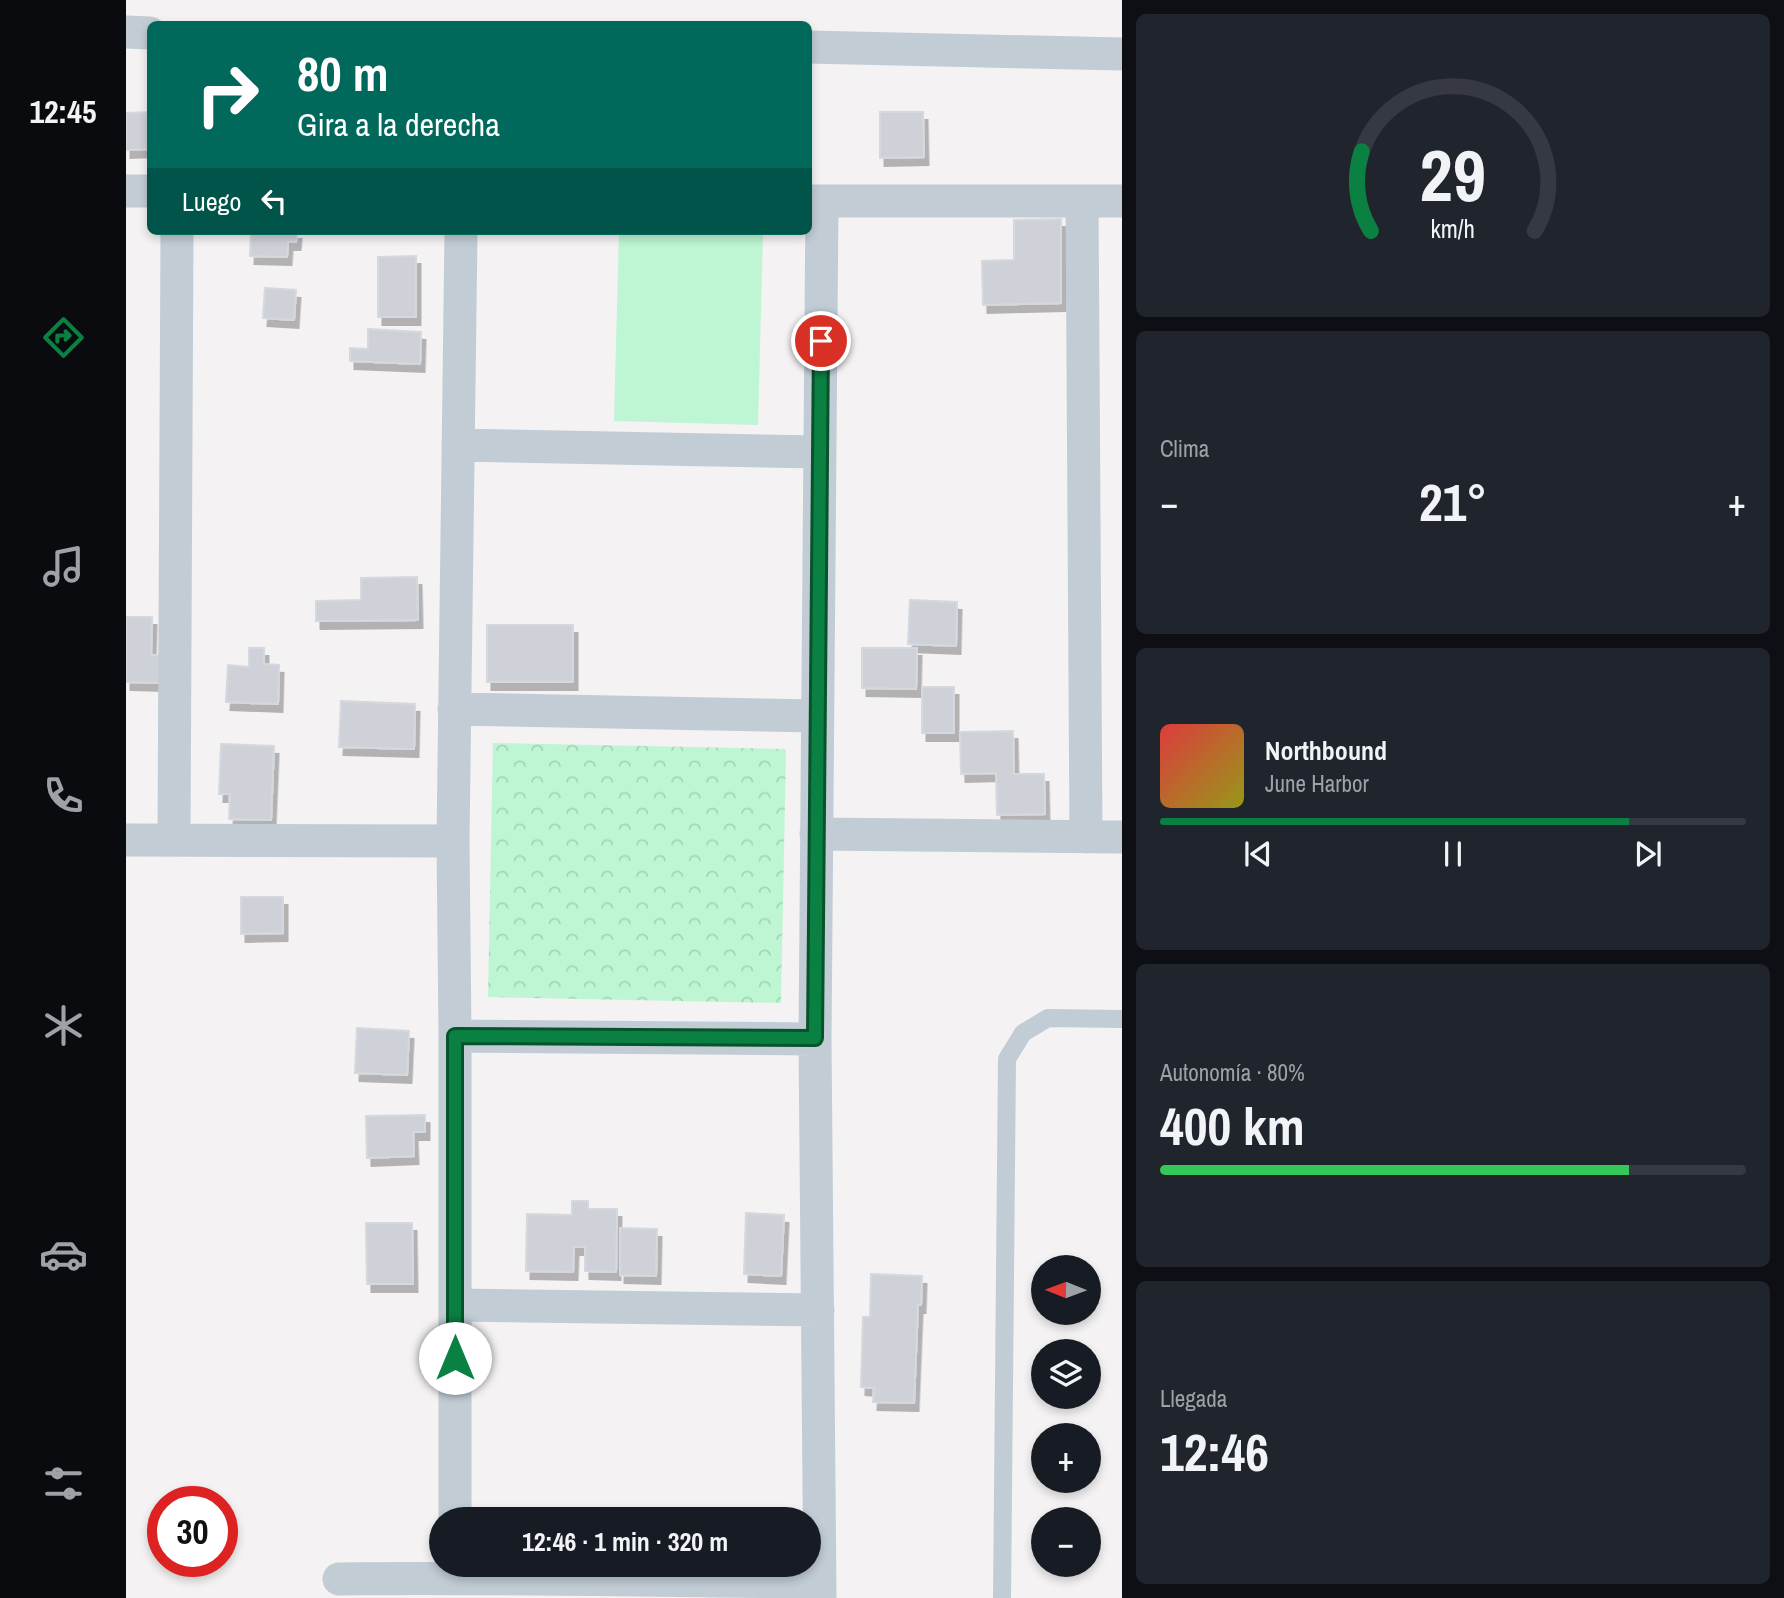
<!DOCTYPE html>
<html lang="es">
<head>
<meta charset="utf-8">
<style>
	body { margin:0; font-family:"Archivo Narrow",sans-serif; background:#20242c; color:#f1f3f6; height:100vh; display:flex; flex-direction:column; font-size:26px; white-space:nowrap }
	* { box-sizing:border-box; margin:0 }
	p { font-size:23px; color:#9ea1a6 }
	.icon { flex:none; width:38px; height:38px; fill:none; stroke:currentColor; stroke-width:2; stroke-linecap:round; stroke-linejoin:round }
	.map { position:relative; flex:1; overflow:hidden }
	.sheet { display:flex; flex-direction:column; gap:14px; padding:14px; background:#0d0f14; width:662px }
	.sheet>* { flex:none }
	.guide { position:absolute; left:21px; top:21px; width:665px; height:214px; border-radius:10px; box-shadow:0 4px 10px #0003; background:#00695c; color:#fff; overflow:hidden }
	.needle { width:46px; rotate:271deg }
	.fabs { position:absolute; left:905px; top:1255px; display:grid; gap:14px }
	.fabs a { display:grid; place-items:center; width:70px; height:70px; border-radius:50%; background:#171b24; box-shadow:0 4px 10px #0003; font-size:35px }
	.speed { position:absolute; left:21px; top:1486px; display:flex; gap:14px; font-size:35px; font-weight:700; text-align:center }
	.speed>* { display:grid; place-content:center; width:91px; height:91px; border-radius:50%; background:#171b24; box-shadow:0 4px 10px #0003; line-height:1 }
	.speed .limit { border:10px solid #d22; background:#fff; color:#111 }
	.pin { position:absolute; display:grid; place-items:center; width:60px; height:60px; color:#fff; margin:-30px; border:4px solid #fff; border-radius:50%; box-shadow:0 2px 7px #0007 }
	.me { position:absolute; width:77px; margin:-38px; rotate:0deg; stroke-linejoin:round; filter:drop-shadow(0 0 5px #0008) }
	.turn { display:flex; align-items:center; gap:24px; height:147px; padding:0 35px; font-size:32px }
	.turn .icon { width:91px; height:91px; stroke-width:2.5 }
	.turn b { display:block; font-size:49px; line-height:60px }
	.then { display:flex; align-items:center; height:66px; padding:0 35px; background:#0003; gap:14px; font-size:26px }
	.big { font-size:52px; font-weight:800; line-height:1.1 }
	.sheet .card { flex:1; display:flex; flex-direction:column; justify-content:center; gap:10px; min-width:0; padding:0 24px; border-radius:10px; background:#20242c }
	.sheet .dial { align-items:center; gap:0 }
	.dial svg { height:182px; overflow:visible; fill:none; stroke:#363941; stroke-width:7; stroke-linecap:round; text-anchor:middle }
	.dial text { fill:#f1f3f6; stroke:none }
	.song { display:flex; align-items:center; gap:21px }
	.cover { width:84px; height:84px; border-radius:10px; background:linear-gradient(135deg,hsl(0 70% 55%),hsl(60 70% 35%)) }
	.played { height:7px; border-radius:4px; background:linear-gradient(90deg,#0b8043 80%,#363941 80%) }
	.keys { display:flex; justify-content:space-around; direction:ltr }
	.heat { display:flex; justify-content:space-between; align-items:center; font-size:38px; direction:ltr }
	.charge { height:10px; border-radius:5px; background:linear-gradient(90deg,#34c759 80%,#363941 0) }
	.trip { position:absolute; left:303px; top:1507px; width:392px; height:70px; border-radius:35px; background:#171b24; box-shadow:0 4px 10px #0003; font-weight:800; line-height:70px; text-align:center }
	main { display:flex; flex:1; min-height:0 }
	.tabs { display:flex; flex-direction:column; width:126px; justify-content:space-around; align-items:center; background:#090b0e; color:#9ea1a6 }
	.tabs .icon { width:49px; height:49px }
	.tabs .selected { color:#0b8043 }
	.tabs b { font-size:32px; color:#f1f3f6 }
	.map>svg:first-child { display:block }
	.park { fill:url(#park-crowns) }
	.pitch { fill:#bef5d2 }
	.building { fill:#ced1d8; stroke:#d5d8de; stroke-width:2; filter:url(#shadow) }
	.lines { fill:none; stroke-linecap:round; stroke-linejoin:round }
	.lane { stroke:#c2ccd5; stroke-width:18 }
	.street { stroke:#c2ccd5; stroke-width:33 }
	.route-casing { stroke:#07532c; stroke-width:18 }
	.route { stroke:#0b8043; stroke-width:12 }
</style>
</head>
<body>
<main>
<nav class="tabs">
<b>12:45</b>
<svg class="icon selected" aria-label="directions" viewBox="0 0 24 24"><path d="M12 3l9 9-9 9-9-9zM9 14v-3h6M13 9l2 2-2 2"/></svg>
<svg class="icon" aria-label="music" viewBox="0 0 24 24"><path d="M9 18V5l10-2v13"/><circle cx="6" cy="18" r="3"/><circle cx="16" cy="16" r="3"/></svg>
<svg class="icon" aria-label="phone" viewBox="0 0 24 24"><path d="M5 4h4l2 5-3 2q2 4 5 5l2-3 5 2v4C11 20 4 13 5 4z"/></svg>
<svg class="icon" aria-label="climate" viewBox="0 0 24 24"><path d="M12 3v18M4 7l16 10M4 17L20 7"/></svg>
<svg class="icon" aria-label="car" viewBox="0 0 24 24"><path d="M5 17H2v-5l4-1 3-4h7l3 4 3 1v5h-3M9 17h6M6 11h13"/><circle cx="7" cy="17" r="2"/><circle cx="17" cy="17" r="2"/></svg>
<svg class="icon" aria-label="filters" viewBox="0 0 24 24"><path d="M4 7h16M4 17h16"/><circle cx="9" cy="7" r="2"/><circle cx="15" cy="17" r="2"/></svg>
</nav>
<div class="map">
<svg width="997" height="1598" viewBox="0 0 997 1598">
	<defs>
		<pattern id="park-crowns" width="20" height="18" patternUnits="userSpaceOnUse" patternTransform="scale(1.75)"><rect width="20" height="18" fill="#bef5d2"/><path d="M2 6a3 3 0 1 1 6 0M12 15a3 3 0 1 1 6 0" fill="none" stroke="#a5d4b7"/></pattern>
		<filter id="shadow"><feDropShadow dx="4.5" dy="8" stdDeviation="0" flood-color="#0004"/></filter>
	</defs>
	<rect width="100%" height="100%" fill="#f4f2f2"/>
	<path class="park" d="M367 743 660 749 655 1003 362 997Z"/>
	<path class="pitch" d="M493 231H637L632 425 488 421Z"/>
	<path class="building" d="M24 112V149L0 150V113Z
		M754 112H797L798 157 754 158Z
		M935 219V303L857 305 856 261 888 260V220Z
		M125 231H171L170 242H162L161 257 124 256Z
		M290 256V317H252V257Z
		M139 288 170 290 168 320 137 318Z
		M242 329 295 332 294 364 224 361V348L242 349Z
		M291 577 292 620 190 621V601L235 600V578Z
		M784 600 831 602 830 646 782 644Z
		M0 617H26L25 655H34V683L0 682Z
		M361 625H447V682H361Z
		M123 648H138V664L153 665 152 704 100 702 102 665 123 667Z
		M736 648H791L790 689 736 688Z
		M796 687H828V733H796Z
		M215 701 289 704 288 749 213 747Z
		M887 731 888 774H918L919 814 871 815 870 773 835 774 834 732Z
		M95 744 148 746 145 820 103 819 104 794H93Z
		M115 897H157V933L115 934Z
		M231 1028 283 1031 281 1075 229 1073Z
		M299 1115V1132H287L288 1156 241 1158 240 1116Z
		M446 1201H462V1209H491L490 1272 459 1271V1247H448L447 1272 400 1271 401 1214 446 1215Z
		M620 1213 658 1215 655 1276 618 1274Z
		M240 1223H286L287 1284H241Z
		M494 1228 531 1229 530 1276 494 1275Z
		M745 1274 796 1276 795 1305H792L788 1403 747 1402 748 1388 735 1387 737 1317H744Z"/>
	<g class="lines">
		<path class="lane" d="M876 1598 881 1059 897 1033 922 1018 997 1019"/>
		<path class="street" d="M0 32 24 33
			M682 47 997 54
			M0 191H24
			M682 201H997
			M956 201 960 837
			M332 445 694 452
			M328 709 691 716
			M690 834 997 837
			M0 840 327 841
			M48 840 51 231
			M329 1036 689 1039
			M329 1305 692 1310
			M329 1519V1036L327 841 335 231
			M213 1579C373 1577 533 1581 694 1582
			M694 1598 689 1039 696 201"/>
	</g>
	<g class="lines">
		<defs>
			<path id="route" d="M329 1358V1036L689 1038 695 341"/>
		</defs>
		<use href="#route" class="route-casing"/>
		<use href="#route" class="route"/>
	</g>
</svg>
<div class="fabs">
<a><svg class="needle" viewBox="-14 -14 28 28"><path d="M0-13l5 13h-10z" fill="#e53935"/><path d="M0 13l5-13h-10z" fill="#9ea1a6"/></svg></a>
<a><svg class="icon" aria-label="layers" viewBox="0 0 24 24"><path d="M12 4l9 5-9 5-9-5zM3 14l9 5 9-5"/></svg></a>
<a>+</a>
<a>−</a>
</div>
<div class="speed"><div class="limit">30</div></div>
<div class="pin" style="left:695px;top:341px;background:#d93025"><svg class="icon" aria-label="arrive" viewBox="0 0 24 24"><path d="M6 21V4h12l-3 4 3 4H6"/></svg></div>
<svg class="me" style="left:329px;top:1358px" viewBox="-20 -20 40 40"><circle r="19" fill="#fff"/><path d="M0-13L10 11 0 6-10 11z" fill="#0b8043"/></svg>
<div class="trip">12:46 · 1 min · 320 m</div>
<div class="guide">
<div class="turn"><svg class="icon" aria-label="right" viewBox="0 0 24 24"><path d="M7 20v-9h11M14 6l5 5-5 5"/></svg><div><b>80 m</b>Gira a la derecha</div></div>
<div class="then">Luego<svg class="icon" aria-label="left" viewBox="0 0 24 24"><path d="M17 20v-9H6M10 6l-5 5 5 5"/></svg></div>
</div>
</div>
<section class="sheet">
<div class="card dial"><svg viewBox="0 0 100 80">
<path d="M14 69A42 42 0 1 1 86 69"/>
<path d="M14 69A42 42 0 0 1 10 34" stroke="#0b8043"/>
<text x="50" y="56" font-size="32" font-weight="700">29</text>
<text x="50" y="72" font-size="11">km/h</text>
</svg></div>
<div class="card"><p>Clima</p>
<div class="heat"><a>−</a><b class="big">21°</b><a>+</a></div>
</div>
<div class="card">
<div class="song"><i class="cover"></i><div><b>Northbound</b><p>June Harbor</p></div></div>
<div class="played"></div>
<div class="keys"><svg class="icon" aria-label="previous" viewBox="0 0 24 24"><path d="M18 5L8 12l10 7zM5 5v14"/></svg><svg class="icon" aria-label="pause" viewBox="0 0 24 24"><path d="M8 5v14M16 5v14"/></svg><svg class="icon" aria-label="next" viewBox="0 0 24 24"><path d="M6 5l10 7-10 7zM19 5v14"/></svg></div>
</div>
<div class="card"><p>Autonomía · 80%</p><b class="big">400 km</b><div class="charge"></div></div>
<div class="card"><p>Llegada</p><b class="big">12:46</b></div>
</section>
</main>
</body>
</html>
